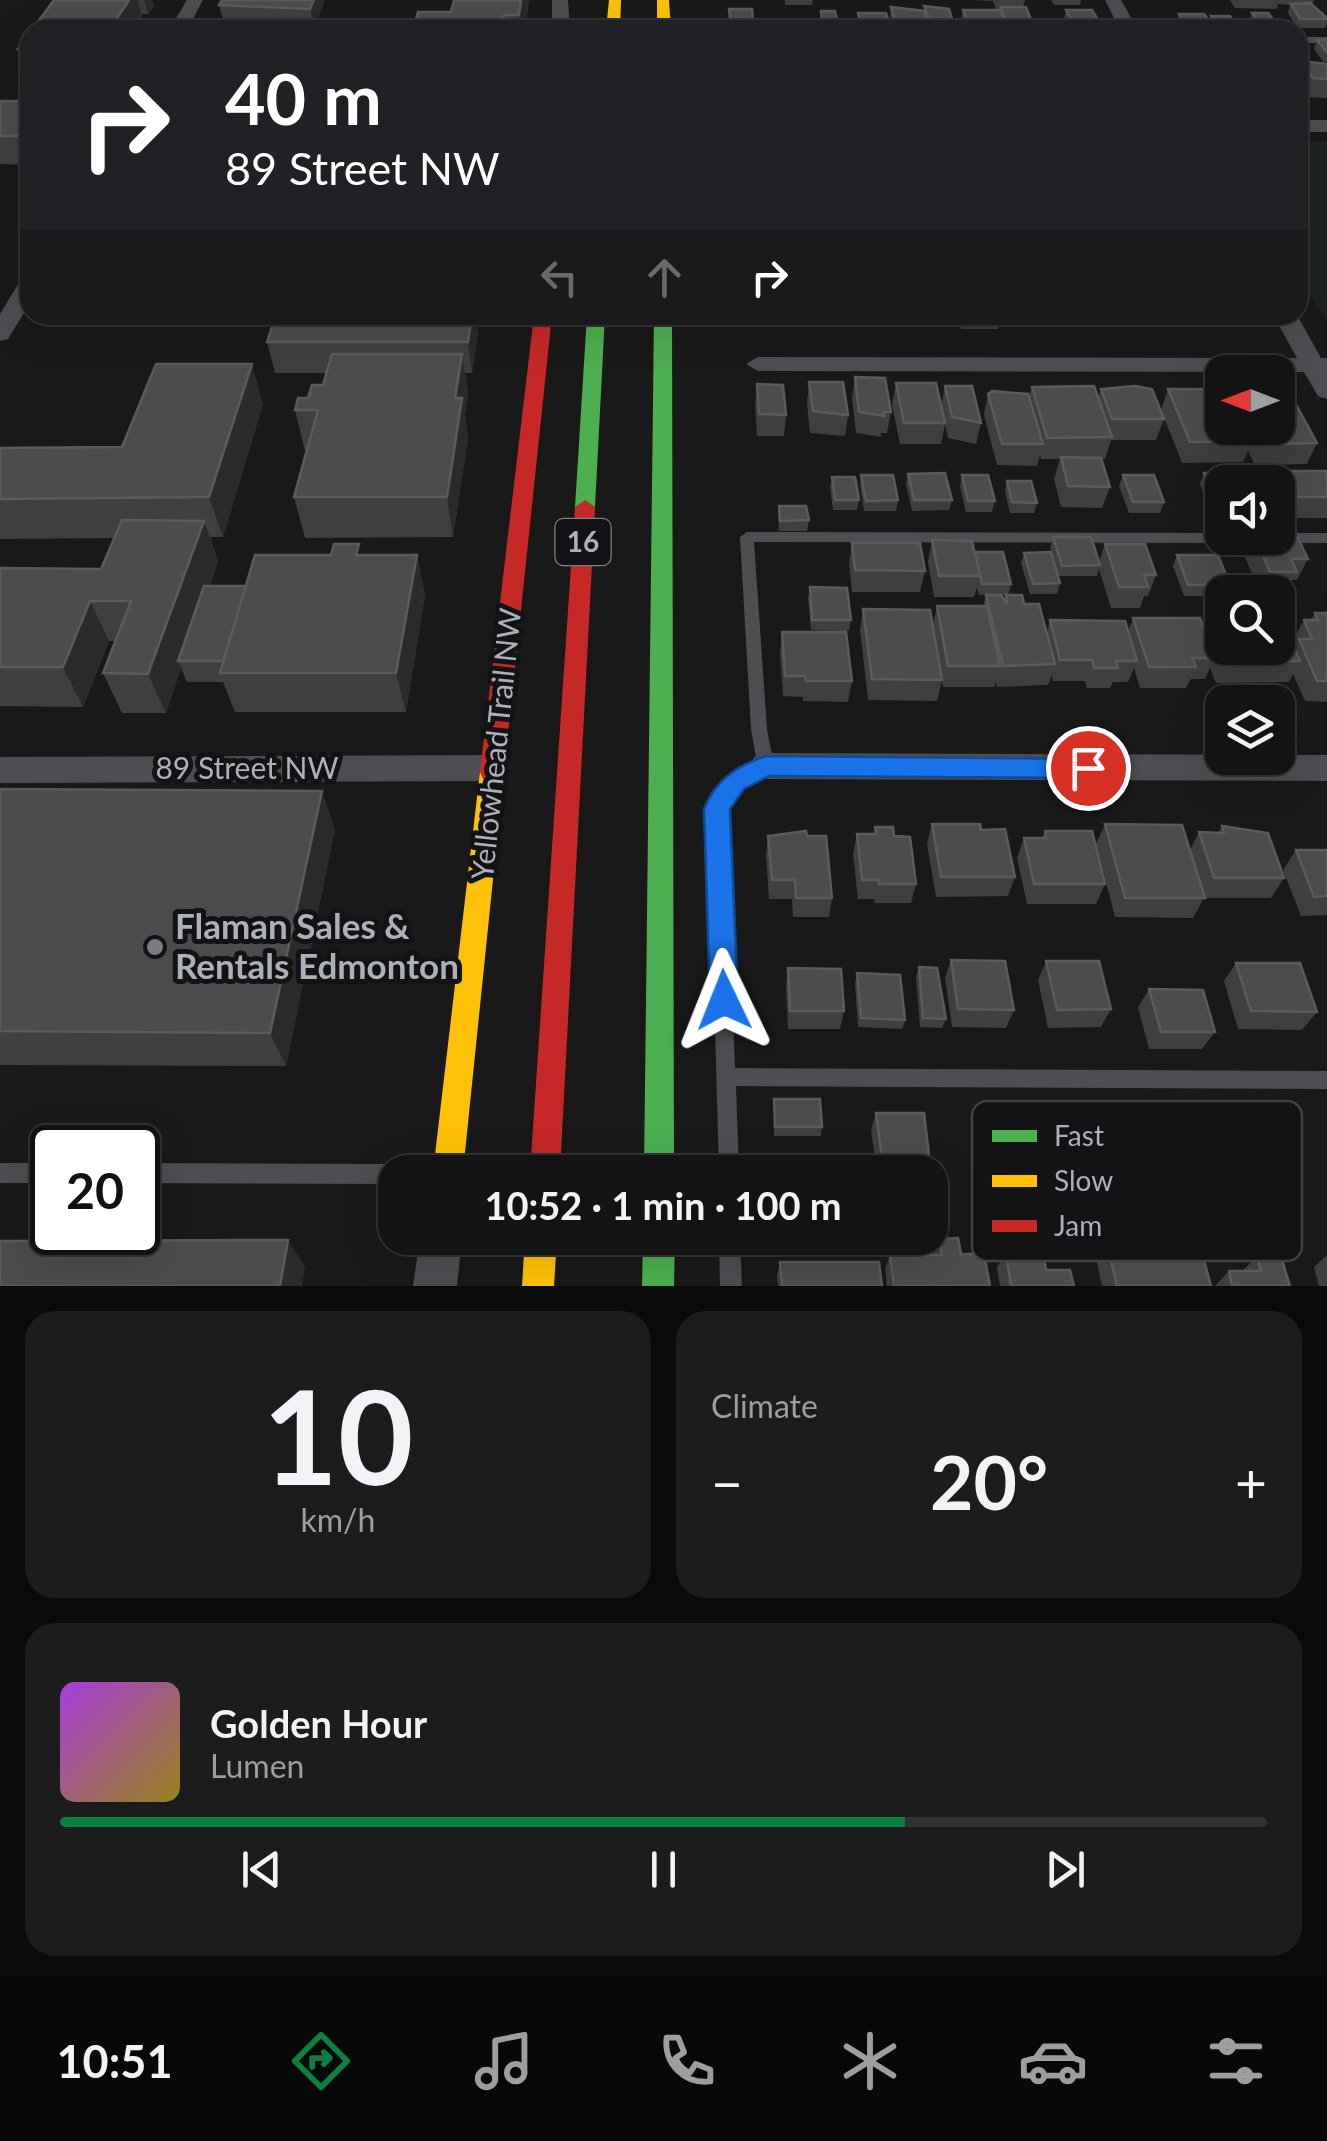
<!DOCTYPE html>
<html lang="en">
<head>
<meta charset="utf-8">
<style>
	body { margin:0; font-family:Lato,sans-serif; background:#1c1c1c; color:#f1f3f6; height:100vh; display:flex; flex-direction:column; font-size:38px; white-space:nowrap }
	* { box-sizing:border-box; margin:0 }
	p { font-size:32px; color:#9d9ea0 }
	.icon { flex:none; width:55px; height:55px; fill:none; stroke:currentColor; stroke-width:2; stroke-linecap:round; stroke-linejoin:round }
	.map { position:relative; height:1286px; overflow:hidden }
	.panel { display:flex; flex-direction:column; gap:25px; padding:25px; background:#0a0a0a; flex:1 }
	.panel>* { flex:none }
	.guide { position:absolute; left:20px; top:20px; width:1288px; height:305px; border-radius:30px; box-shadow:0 10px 40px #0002,0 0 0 2px #323233; background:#202124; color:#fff; overflow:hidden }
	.needle { width:65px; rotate:270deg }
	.controls { position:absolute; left:1205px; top:355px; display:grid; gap:20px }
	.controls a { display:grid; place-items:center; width:90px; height:90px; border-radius:20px; background:#131313; box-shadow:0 10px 40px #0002,0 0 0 2px #323233; font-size:50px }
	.speed { position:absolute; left:30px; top:1125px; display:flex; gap:20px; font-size:50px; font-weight:700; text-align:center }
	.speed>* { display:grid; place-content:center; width:130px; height:130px; border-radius:50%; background:#131313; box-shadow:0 10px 40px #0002,0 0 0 2px #323233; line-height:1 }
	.speed .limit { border:5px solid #111; border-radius:15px; background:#fff; color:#111 }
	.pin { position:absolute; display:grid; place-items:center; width:85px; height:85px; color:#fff; margin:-42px; border:5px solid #fff; border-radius:50%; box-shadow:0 2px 10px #0007 }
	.me { position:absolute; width:110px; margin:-55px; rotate:358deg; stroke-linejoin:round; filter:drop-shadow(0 0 8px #0008) }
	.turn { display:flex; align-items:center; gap:35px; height:210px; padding:0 40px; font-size:45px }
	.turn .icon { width:130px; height:130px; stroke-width:2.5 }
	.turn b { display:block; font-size:70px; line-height:85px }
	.lanes { display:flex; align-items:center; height:95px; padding:0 40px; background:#0003; justify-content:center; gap:50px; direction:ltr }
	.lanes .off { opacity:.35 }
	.big { font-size:75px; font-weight:700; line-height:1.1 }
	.panel .widget { flex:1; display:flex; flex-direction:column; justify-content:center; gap:15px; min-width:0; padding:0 35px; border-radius:30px; background:#1c1c1c }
	.panel .dial { align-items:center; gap:0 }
	.dial b { font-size:130px; line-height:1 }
	.song { display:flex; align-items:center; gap:30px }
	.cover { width:120px; height:120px; border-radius:15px; background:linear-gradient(135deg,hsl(280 70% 55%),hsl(50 70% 35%)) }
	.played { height:10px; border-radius:5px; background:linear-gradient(90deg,#0b8043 70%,#323233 70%) }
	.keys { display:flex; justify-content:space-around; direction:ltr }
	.heat { display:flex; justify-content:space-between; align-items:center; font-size:55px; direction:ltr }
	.panel .tiles { flex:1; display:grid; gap:25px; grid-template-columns:1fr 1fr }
	.widget:last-child { grid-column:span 2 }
	.trip { position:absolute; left:378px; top:1155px; width:570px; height:100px; border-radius:30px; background:#131313; box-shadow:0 10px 40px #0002,0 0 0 2px #323233; font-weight:700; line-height:100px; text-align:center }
	.tabs { display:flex; height:160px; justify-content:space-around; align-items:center; background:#080808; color:#9d9ea0 }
	.tabs .icon { width:70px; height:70px }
	.tabs .selected { color:#0b8043 }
	.tabs b { font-size:45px; color:#f1f3f6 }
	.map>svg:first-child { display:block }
	.green { fill:#1e231f }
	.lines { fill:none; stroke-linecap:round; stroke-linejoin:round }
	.lane { fill:#4e4e52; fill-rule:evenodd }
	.street { fill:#4e4e52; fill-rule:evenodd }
	.fast { fill:#4caf50; fill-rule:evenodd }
	.slow { fill:#ffc107; fill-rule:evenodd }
	.jam { fill:#c62828; fill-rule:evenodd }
	.wall { fill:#3f3f41 }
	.shaded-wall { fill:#2b2b2c }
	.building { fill:#4b4c4e; stroke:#5a5b5e; stroke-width:2.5 }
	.route { fill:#1a73e8; stroke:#114b97; stroke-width:2.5 }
	.poi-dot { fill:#797b80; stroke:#131315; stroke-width:4 }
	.labels { text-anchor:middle; stroke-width:10; stroke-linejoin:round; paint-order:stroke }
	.shield { fill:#131315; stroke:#7e8187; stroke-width:2.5 }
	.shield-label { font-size:28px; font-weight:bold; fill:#acb0b8 }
	.street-label { font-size:30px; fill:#acb0b8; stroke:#131315 }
	.near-poi-label { font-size:35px; font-weight:bold; fill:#acb0b8; stroke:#131315; text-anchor:start }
	.key { fill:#131315; stroke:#414246; stroke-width:2.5 }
	.key-label { font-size:28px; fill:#acb0b8 }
</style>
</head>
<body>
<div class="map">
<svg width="1327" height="1286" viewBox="0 0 1327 1286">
	<rect width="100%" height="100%" fill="#191919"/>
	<path class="green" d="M1298 141H1327V323L1298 273Z"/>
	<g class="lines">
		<path class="lane" d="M1298 37H1327V43H1298Z
			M747 532 1222 533V538H1278V533H1327V543L754 542 767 729 774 766 772 771 736 792 725 810 735 1068 1327 1071V1089L736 1086 739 1172H719L709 809 724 782 757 763 751 729 740 537Z
			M0 1163H52V1183H0Z
			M138 1163 395 1164 402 1167 405 1172H395V1184L138 1183Z
			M719 1238H740L742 1286H720Z"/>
		<path class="street" d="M187 0H203L187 30H169Z
			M552 0H568L570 30H552Z
			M1105 0H1121L1138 30H1120Z
			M1298 120H1327V132H1298Z
			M30 276V303L8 339 0 341V314L22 278Z
			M1273 315H1297L1321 358H1327V399L1318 396 1304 372 758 371 746 364 758 357 1297 358Z
			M766 753 1327 755V781L766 779 754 775 750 766 754 757Z
			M494 755 506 759 510 768 506 777 494 781 0 783V757Z
			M420 1238H462L457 1286H413Z"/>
		<path class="fast" d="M587 315H605L595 507 585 514 575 507Z
			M654 315H672L674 1172H644Z
			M643 1238H675L674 1286H642Z"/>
		<path class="slow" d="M609 0H621L620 30H606Z
			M657 0H669L671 30H657Z
			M492 762 501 765 504 772 463 1172H433L480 772 483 765Z
			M525 1238H557L554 1286H522Z"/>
		<path class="jam" d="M534 315H552L504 772 501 779 492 782 483 779 480 772Z
			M585 500 595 507 560 1172H530L575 507Z"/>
	</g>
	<path class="wall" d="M53 0H152L154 6 148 14H142V17L134 30H32Z
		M529 0 525 30H413L451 12Z
		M785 0H813L812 5H785Z
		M971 0H1025L1023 7 1032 22 1030 30H1004L1003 27 1002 30H965L961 19 963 10 1000 11 1001 9H996L993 1Z
		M1051 0H1081L1080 5H1054Z
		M1230 0H1314L1312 5 1327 18V22L1325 28H1297L1288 13 1290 5 1278 4 1277 9 1235 8Z
		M324 3 314 27 224 23 219 5Z
		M924 6 952 19 951 29H928L926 25 925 30H894L890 17 891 7 924 11Z
		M729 9 753 19V28L730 29Z
		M1066 10 1098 20 1096 27 1098 30H1066L1068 26 1064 19Z
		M821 11 837 20 836 30 821 29Z
		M858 13 889 23 888 30H859L857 22Z
		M1252 13 1275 22 1272 30H1254L1249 22Z
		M1179 14 1209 22 1211 16 1235 24 1233 30H1211L1209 28V30H1180L1176 24Z
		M30 32V77H28L18 49Z
		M1317 40H1327V62H1323L1314 49Z
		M1298 42 1308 54 1305 61 1327 64V98L1306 97 1298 84V72L1301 63H1298Z
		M0 101H30V165L0 164Z
		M747 315H803L802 324 748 325Z
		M805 315H851L850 324H806Z
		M855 315H913L912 323 857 325Z
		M918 315H1049L1046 325 1001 326 999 321 998 329H961L957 315 955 325H919Z
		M1051 315H1092L1091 320H1052Z
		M1098 315H1144L1142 320 1114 322 1099 318Z
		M1145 315H1198L1196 321 1147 320Z
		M1198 315H1246L1244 321H1201Z
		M478 333 472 373H465L468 394 465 414 468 438 453 537 305 538 294 497 306 451H305L295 410 323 385 327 373H275L267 342Z
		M855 377 891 412 887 433H881V437L856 433 852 398Z
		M809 382 848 415 845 436 810 433 807 403Z
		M896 383 941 406 945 386 981 423 976 444 948 438 945 424 941 444H900L892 404Z
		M757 384 786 415 784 436H757L755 405Z
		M1032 387 1098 399 1101 389 1164 419 1156 440H1111L1105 459H1101L1110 487 1102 508 1061 507 1054 479 1060 459H1041L1040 455 1037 466 997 465 984 415 988 394 1029 396Z
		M1168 389 1222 428H1278L1317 443 1307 464 1255 465 1248 451 1243 462 1182 463 1161 410Z
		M263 404 223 537H210L218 561 210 586H246L362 555H417L425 595 406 712H235L223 682H187L181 668 166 713H122L103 673 115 641H109L83 707 0 706V568L101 569 114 538 0 539V448L122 447Z
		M1281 471H1327V518H1284L1278 505V482H1276Z
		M1204 473 1222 482V510H1210L1200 484Z
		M908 474 952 500 949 510 912 511 906 484Z
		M861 475 898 500 896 511H864L860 486Z
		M962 475 995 501 992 512H966L960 486Z
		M1123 475 1164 502 1160 513H1129L1119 486Z
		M832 477 859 500 857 510H833L830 487Z
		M1007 481 1037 503 1034 513H1010L1005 492Z
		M779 506 809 520 807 531H779L778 517Z
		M1053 537 1099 561 1105 544 1156 575 1148 596H1144L1140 608H1111L1099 569 1097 576H1058L1050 548Z
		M1252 538H1278L1308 559 1297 580H1292L1286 593 1260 592 1244 555Z
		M932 540 975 552 1011 584 1008 595H979L977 587 974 597H934L928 562Z
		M852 543 925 571 920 592H852L849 564Z
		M1024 553 1060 583 1057 594H1030L1021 563Z
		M1177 555 1230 585 1227 592H1222V596H1184L1173 566Z
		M810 587 851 620 849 631 811 630 808 598Z
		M986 595 1004 600 1006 595 1024 604 1047 632 1050 620 1128 632 1133 618 1204 631 1209 621 1295 646 1292 641 1304 620H1311L1315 613H1327V702L1305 701 1293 674 1289 682 1216 683 1210 668 1205 679H1191L1186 688H1140L1134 668 1128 682H1113L1110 688H1087L1085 681H1053L1052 675 1048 685 997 687 996 682 994 687H943L936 646 942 680 937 701 868 700 860 630 863 609 933 626 937 606H983Z
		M782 632 852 681 848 702 803 701V697L783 696 780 653Z
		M0 789 335 829 286 1066 0 1065Z
		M932 824 981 830 1015 877 1008 896 936 897 927 844Z
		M1105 824 1190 850 1199 832 1218 833 1222 826 1284 878 1271 898H1204L1193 918 1115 917 1096 844Z
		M875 827 894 836 916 884 911 903H875L874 899H858L853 854 857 834H874Z
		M1045 831 1105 884 1096 904H1027L1017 858 1024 838H1042Z
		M768 836H807L832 898 829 917H793L792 899H769L766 856Z
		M1296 850H1327V915L1301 916 1283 870Z
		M951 960 1014 1010 1006 1028 952 1027 945 978Z
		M1046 961 1111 1009 1101 1027 1048 1028 1038 980Z
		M1236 963 1317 1012 1302 1030 1238 1029 1224 981Z
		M919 967 946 1019 942 1028 920 1027 916 976Z
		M788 968 844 1011 840 1029H788L786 987Z
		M857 973 905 1020 902 1029 858 1027 855 983Z
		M1149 989 1215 1032 1202 1049H1149L1138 1007Z
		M774 1099 822 1127 821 1136H774Z
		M978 1111 1054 1182 1045 1197 980 1195 971 1127Z
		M876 1113 931 1172 930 1175V1172H877L871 1130Z
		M1176 1121 1236 1180 1229 1188 1188 1189 1170 1130Z
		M1076 1126 1133 1181 1127 1189H1082L1071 1134Z
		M1104 1231 1211 1286H1102L1093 1245Z
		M940 1239 961 1254 990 1286H887L885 1269 890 1255H933Z
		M1006 1253 1046 1270 1074 1286H1000L997 1267Z
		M1327 1255V1286H1319L1314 1267Z
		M1257 1257 1290 1286H1215L1229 1271H1242Z
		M780 1262 882 1286H778L777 1276Z"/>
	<path class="shaded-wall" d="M129 0H138L142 17 134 30H109Z
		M144 0H152L154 6 148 14Z
		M314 0H324V3L314 27 310 9Z
		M521 0H529L525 30H520L519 15Z
		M472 315H475L478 333 472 373 468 342Z
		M462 354 468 394 465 414 468 438 453 537 447 497 455 398Z
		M252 364 263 404 223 537 209 497Z
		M204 521 218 561 184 661H178L181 668 166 713 148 674Z
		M417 555 425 595 406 712 396 673Z
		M90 601 109 641 83 707 63 667Z
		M322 791 335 829 286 1066 270 1033Z
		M288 1240 305 1267 302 1286H280Z"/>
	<path class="building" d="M54 0H129L109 30H32Z
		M222 0H314L310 9 219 5Z
		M454 0H521L519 15H504L501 30H413L418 12H451Z
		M1310 3 1327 18V19H1300L1291 4Z
		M924 6 949 9 952 19H929Z
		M891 7 924 11 927 21H895Z
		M1001 7H1026L1032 22H1006Z
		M729 9H752L753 19H730Z
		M963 10H1000L1004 21H967Z
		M1066 10H1092L1098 20 1072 21Z
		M821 11H835L837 20H822Z
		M858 13H886L889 23H861Z
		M1252 13H1268L1275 22H1258Z
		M1179 14H1204L1211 24H1185Z
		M1211 16H1230L1235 24H1216Z
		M333 23H371L368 30H330Z
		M1067 26H1096L1098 30H1069Z
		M192 28H234L233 30H190Z
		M30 32V49H18Z
		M1317 40H1327V52Z
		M1298 42H1299L1308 54H1298Z
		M1301 61 1327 64V79L1313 78Z
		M0 101H30V136H0Z
		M276 315H472L468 342H267Z
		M332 354H462L455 398H462L447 497H294L318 410H295L298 398H308L312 385H323Z
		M156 364H252L209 497 0 499V448L122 447Z
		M855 377 885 378 891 412H883L884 416 859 412Z
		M809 382H843L848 415 813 411Z
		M896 383H936L945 423H904Z
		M757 384 783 385 786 415 759 414Z
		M945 386H972L981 423 952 417Z
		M1094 386 1112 437 1047 438 1032 387Z
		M1135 386 1152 389 1164 419H1112L1101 389Z
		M1278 386H1286L1317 443 1264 444 1256 428H1278Z
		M1168 389H1222V428H1245L1252 441 1190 442Z
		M992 391 1028 394 1043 444H1002L988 394Z
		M1061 457 1101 458 1110 487 1068 486Z
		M1281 471H1327V497H1294Z
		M945 473 952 500H914L908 474Z
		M1204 473H1246L1250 482H1222V499H1215Z
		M861 475H893L898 500 866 501Z
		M962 475H988L995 501H968Z
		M1123 475H1154L1164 502H1133Z
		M832 477H855L859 500H835Z
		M1007 481H1031L1037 503 1012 502Z
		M779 506H806L809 520 780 521Z
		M122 520 204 521 148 674 103 673 131 601H90L63 667H0V568L101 569Z
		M1278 534H1296L1308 559H1291L1297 572H1270L1255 538H1278Z
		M1053 537H1091L1100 565 1062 566Z
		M932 540 972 541 980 576H939Z
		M852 543H920L925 571 855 570Z
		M334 544H359L356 555H417L396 673H220L255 555H331Z
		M1105 544H1145L1156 575H1144L1148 587H1119Z
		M975 552H1003L1011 584H982Z
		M1051 552 1060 583 1033 584 1024 553Z
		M1177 555H1218L1230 585H1188Z
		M204 586H246L223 661H178Z
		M810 587 847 588 851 620H812Z
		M986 595H1001L1007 604 1006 595H1022L1024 604H1039L1055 664 1003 666Z
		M937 606H987L1000 666H948Z
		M863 609 930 610 942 680 872 679Z
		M1315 613H1327V681H1317L1299 639H1312L1304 620H1318Z
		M1133 618H1200L1214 658H1192L1196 667H1149Z
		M1050 620 1125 621 1137 661H1116L1118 668H1094L1092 660H1060Z
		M1278 620H1282L1300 661 1226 662 1209 621H1222V648H1278Z
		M782 632H846L852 681H806L805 676H785Z
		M0 789 322 791 270 1033 0 1031Z
		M932 824H980L981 830 1005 829 1015 877H941Z
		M1105 824 1182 825 1205 898H1125Z
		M1222 826 1268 833 1284 878H1214L1199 832 1224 833Z
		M875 827H893L894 836 910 837 916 884H879V880H862L857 834H876Z
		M806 831 807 836H826L832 898H796L795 880H772L768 836Z
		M1045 831H1092L1105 884H1034L1024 838H1046Z
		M1296 850H1327V896L1314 897Z
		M951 960 1005 961 1014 1010 958 1009Z
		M1046 961H1099L1111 1009 1057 1010Z
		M1236 963H1300L1317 1012 1251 1011Z
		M919 967 937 968 946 1019 923 1018Z
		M788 968 841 969 844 1011H790Z
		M857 973 900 975 905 1020 861 1018Z
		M1149 989 1203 990 1215 1032H1161Z
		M774 1099H820L822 1127H775Z
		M876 1113H924L931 1172H884Z
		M1104 1231H1196L1211 1286H1117Z
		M958 1238 961 1254H984L990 1286H894L890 1255H942L940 1239Z
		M288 1240 280 1286H0V1241Z
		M1006 1253H1043L1046 1270H1070L1074 1286H1011Z
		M1257 1257H1281L1290 1286H1232L1229 1271H1261Z
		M780 1262H879L882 1286H782Z"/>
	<path class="route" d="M766 756 1088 759 1101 768 1088 778 769 776 744 789 730 809 738 1000 734 1010 724 1013 714 1010 710 1000 704 809C716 779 737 766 766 756Z"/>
	<circle class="poi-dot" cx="155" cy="947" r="10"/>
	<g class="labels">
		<rect class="shield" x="555.5" y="519" width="55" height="46" rx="8"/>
		<g class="shield-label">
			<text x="583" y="552">16</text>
		</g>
		<g class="street-label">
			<text transform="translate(497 744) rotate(-84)" y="10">Yellowhead Trail NW</text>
			<text x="247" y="779">89 Street NW</text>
		</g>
		<g class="near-poi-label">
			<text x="175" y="939">Flaman Sales &amp;<tspan x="175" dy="40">Rentals Edmonton</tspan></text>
		</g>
	</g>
	<rect x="972" y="1101" width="330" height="160" rx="15" class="key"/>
	<rect x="992" y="1130" width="45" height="12" fill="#4caf50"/>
	<rect x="992" y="1175" width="45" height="12" fill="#ffc107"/>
	<rect x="992" y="1220" width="45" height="12" fill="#c62828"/>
	<g class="key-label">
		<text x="1054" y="1146">Fast</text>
		<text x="1054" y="1191">Slow</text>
		<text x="1054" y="1236">Jam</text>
	</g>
</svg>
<div class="controls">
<a><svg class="needle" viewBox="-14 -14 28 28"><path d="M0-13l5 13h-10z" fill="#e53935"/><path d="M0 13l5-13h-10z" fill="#9d9ea0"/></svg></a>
<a><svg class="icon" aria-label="sound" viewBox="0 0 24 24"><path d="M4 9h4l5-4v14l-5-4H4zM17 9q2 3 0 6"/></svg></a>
<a><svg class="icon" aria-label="search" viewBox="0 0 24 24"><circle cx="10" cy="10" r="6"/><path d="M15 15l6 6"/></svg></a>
<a><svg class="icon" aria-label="layers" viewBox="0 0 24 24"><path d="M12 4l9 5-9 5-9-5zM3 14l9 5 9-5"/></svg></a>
</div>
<div class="speed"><div class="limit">20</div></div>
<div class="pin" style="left:1088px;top:768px;background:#d93025"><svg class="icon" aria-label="arrive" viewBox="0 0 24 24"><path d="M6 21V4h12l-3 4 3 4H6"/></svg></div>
<svg class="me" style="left:724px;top:1000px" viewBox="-20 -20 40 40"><path d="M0-17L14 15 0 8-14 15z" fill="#1a73e8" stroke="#fff" stroke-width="4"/></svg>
<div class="trip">10:52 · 1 min · 100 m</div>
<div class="guide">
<div class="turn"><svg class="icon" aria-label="right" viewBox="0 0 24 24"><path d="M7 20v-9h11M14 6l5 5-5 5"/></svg><div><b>40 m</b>89 Street NW</div></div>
<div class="lanes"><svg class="icon off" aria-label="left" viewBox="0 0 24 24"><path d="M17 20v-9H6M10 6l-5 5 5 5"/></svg><svg class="icon off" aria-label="ahead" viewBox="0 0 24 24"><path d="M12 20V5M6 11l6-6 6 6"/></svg><svg class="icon" aria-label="right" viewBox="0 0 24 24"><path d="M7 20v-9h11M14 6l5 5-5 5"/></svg></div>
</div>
</div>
<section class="panel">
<div class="tiles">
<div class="widget dial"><b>10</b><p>km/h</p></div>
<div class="widget"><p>Climate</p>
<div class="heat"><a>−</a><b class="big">20°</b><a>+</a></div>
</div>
<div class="widget">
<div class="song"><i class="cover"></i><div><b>Golden Hour</b><p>Lumen</p></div></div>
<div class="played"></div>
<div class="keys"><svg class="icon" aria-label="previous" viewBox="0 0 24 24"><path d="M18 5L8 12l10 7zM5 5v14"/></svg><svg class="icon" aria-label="pause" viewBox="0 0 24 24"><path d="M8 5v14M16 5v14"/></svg><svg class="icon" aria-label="next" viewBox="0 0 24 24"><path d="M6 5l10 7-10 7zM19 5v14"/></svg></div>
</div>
</div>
</section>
<nav class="tabs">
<b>10:51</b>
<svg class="icon selected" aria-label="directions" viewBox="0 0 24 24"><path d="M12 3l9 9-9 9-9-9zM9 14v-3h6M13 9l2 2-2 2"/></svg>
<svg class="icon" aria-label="music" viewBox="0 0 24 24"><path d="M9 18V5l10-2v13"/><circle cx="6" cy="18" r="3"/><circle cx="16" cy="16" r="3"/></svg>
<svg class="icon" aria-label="phone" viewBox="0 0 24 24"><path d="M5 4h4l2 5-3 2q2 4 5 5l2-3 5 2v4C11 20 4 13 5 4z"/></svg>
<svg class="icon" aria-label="climate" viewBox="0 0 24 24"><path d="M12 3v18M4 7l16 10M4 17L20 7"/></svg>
<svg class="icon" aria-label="car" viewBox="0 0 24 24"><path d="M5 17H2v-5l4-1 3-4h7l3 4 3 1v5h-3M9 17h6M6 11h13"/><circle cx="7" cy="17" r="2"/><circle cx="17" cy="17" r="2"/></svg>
<svg class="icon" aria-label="filters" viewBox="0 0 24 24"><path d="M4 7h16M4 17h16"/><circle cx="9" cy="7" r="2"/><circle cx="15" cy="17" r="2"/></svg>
</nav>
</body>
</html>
